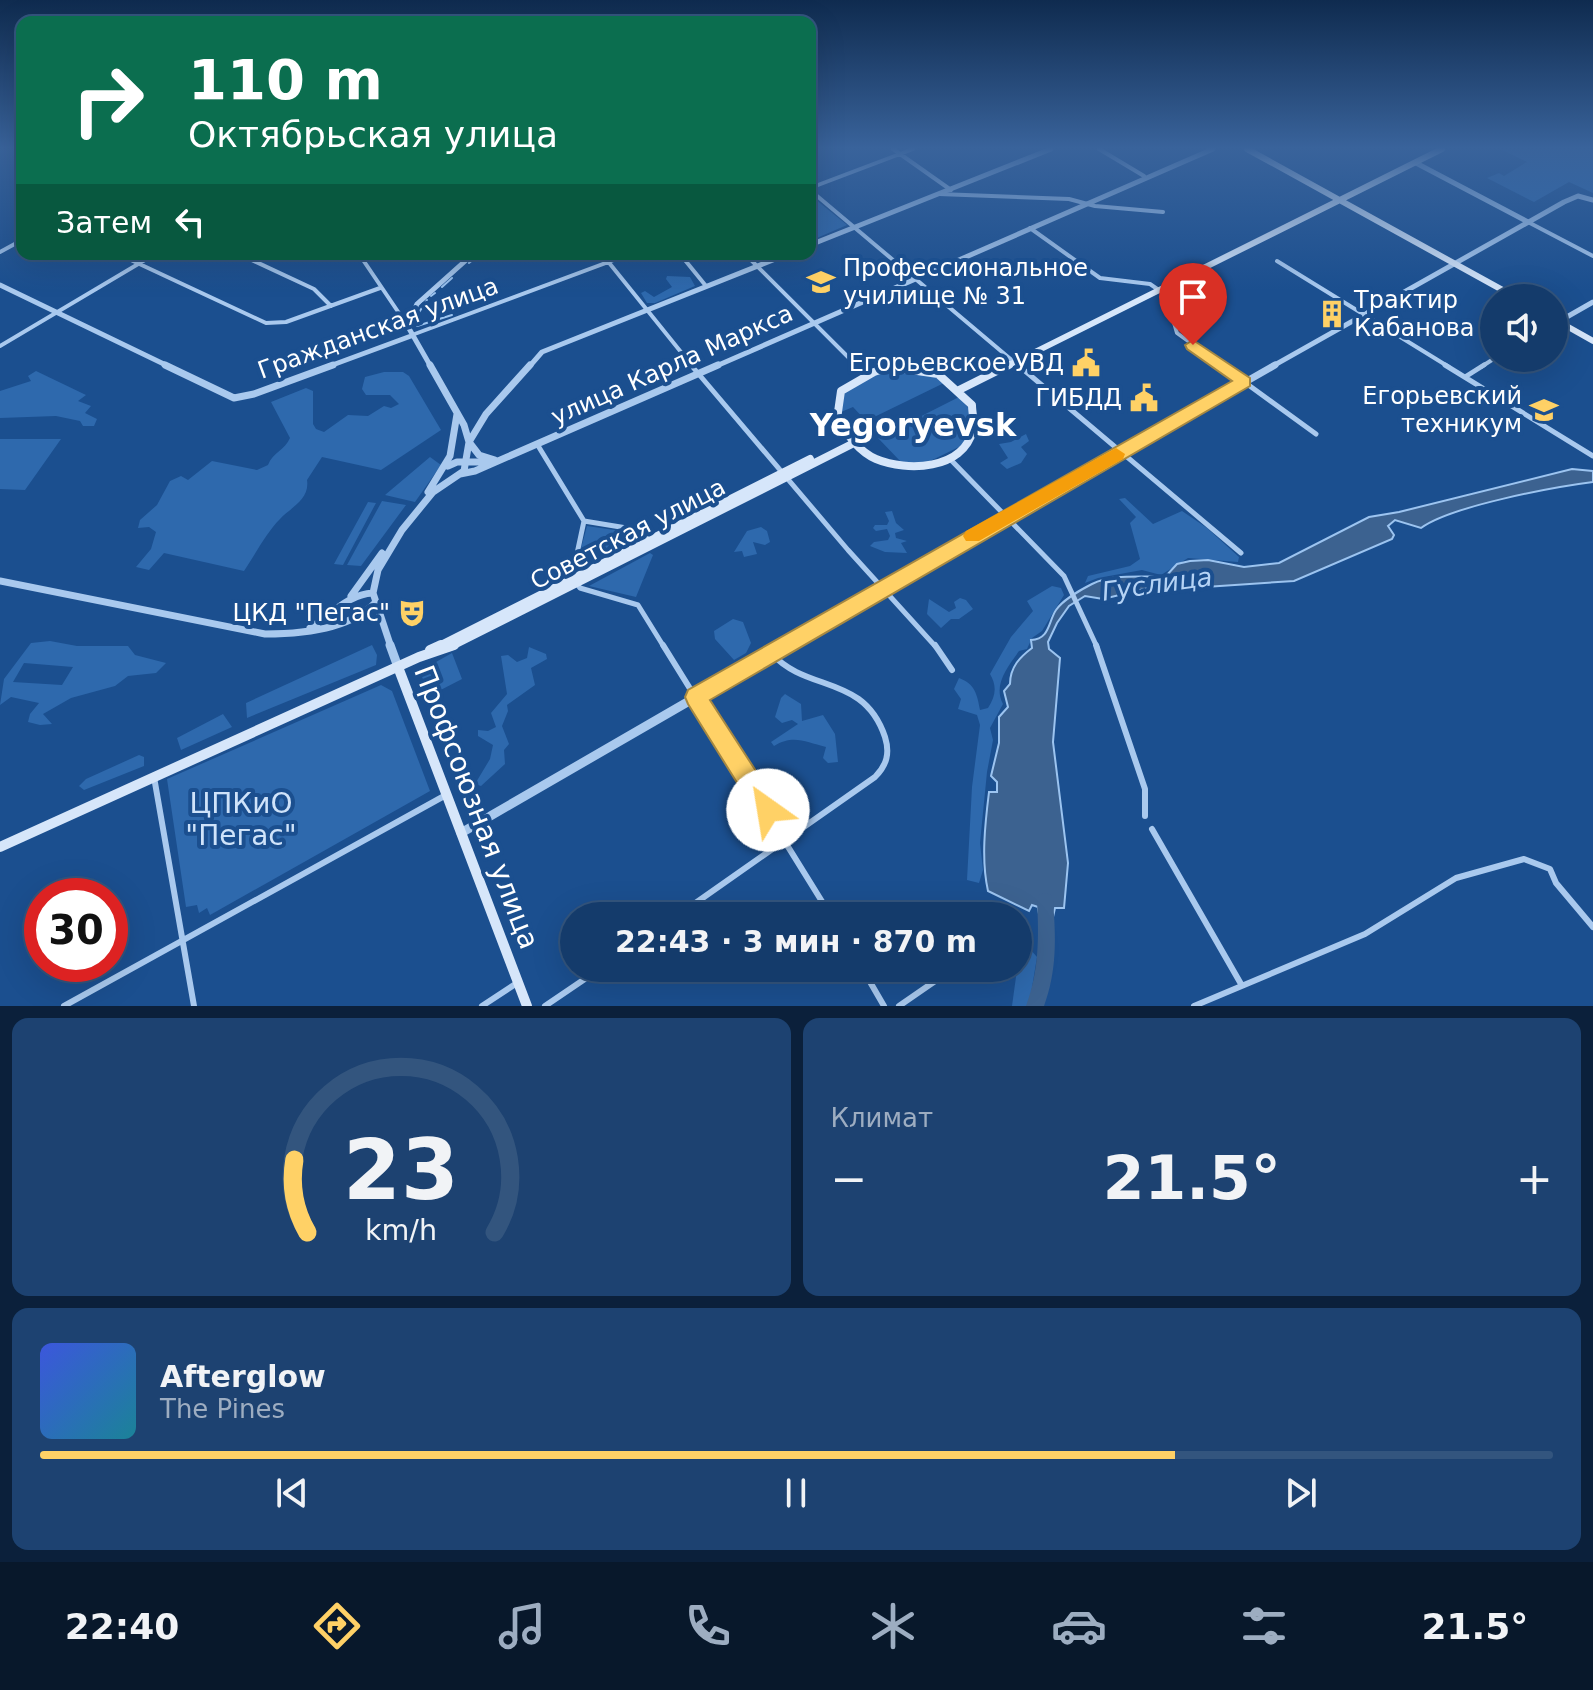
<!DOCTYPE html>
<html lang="ru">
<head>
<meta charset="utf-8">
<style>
	body { margin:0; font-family:"DejaVu Sans",sans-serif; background:#1d4271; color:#f1f3f6; height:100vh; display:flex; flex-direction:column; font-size:30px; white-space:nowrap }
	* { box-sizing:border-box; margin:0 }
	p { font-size:26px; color:#9dadc1 }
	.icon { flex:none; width:44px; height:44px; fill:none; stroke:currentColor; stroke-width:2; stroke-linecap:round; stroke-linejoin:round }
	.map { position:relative; height:1006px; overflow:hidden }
	.drawer { display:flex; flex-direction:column; gap:12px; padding:12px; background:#0b203b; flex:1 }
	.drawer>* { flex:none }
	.top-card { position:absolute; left:16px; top:16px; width:800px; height:244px; border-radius:16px; box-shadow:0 8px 32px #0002,0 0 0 2px #33557e; background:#0b6e4f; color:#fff; overflow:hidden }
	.fabs { position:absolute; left:1480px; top:284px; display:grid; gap:16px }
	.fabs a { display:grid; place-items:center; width:88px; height:88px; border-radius:50%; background:#143b6b; box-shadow:0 8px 32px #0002,0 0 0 2px #33557e; font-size:40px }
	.speed { position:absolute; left:24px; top:878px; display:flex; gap:16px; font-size:40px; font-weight:700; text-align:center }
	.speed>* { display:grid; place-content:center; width:104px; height:104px; border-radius:50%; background:#143b6b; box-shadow:0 8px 32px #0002,0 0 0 2px #33557e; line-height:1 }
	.speed .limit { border:12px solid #d22; background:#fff; color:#111 }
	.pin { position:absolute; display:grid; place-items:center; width:68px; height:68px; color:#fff; margin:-82px -34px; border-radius:50% 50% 50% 0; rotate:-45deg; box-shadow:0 0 8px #0007 }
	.pin .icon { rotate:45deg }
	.me { position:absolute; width:88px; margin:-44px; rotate:328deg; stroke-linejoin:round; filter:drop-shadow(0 0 6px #0008) }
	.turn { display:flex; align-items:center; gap:28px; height:168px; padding:0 40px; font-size:36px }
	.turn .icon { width:104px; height:104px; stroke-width:2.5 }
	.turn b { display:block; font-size:56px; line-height:68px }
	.then { display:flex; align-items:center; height:76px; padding:0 40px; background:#0003; gap:16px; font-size:30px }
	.big { font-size:60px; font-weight:800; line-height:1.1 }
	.drawer .card { flex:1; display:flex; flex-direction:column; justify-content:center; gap:12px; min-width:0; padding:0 28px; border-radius:16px; background:#1d4271 }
	.drawer .dial { align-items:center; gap:0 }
	.dial svg { height:208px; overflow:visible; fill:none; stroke:#33557e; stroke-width:7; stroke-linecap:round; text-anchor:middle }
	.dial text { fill:#f1f3f6; stroke:none }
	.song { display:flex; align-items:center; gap:24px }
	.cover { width:96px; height:96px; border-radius:12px; background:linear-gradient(135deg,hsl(230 70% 55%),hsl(190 70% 35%)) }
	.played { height:8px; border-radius:4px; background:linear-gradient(90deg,#ffd166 75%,#33557e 75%) }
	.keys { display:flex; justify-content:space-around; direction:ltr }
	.heat { display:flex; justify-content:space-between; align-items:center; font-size:44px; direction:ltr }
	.drawer .tiles { flex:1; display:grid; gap:12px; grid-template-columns:1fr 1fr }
	.card:last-child { grid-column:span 2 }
	.trip { position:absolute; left:560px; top:902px; width:472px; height:80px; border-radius:40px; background:#143b6b; box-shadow:0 8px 32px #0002,0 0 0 2px #33557e; font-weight:800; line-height:80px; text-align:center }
	.tab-bar { display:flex; height:128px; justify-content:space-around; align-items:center; background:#08182b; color:#9dadc1 }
	.tab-bar .icon { width:56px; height:56px }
	.tab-bar .current { color:#ffd166 }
	.tab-bar b { font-size:36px; color:#f1f3f6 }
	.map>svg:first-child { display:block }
	.green { fill:#2e69ad; fill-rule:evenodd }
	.water { fill:#3c6290; stroke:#9cc4f0; stroke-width:2 }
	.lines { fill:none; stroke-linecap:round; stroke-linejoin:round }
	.stream { stroke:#9cc4f0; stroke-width:2 }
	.river { fill:#3c6290; fill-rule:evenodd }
	.minor-far2 { stroke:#a9c9ee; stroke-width:4 }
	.minor-far1 { stroke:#a9c9ee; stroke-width:5 }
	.minor { stroke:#a9c9ee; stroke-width:6 }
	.tertiary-far2 { stroke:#a9c9ee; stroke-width:5 }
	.tertiary-far1 { stroke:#a9c9ee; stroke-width:7 }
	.tertiary { stroke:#a9c9ee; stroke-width:9 }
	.secondary-far2 { stroke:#d6e6fa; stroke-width:6 }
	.secondary-far1 { stroke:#d6e6fa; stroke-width:8 }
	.secondary { stroke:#d6e6fa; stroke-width:10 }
	.route { fill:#ffd166; stroke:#a68842; stroke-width:2 }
	.slow { fill:#f59e0b }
	.labels { text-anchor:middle; stroke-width:8; stroke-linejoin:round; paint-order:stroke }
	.poi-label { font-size:24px; fill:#fff; stroke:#1b4f8f; text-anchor:end }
	.street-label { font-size:24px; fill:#fff; stroke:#1b4f8f }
	.water-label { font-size:26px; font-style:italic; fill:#b5d3f5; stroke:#1b4f8f }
	.near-park-label { font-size:28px; fill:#cfe3fa; stroke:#1b4f8f }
	.near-street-label { font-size:28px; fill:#fff; stroke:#1b4f8f }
	.district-label { font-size:32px; font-weight:bold; fill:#fff; stroke:#1b4f8f }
</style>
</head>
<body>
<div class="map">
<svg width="1593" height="1006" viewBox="0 0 1593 1006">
	<rect width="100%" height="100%" fill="#1b4f8f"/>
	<path class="green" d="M1500 149H1593V193L1569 182 1534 202 1487 178 1499 173 1504 176 1527 162Z
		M810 195 847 225 810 241Z
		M667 276 690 277 695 286 655 303H647L641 293 645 291 654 297 672 287 666 279Z
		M882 370 931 374 944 383 866 421 853 407 841 412 844 391Z
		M36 371 86 395 78 401 91 406 85 413 97 419 94 426H83L80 421 56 416 0 418V391L31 381 28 376Z
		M384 372H403L409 376 441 430 381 470 322 457 307 480C310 500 291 507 280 519 266 533 255 555 244 571L164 553 149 570 136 567 151 549 156 532 149 527 138 528 140 520 157 505 170 481 181 476 188 480 212 461 257 470 268 465C273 452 285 450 290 438L271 402 306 388 313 391V424L316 429 324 432 348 415 368 416 384 406 391 408 399 404 390 395H366L362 389 365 377Z
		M959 397 971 411 969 438 963 445 924 464 902 463 878 438Z
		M1026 434 1029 441 1021 447 1027 454 1021 463 1007 469 1000 463 1008 458 999 444 1011 442Z
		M0 439H61L25 490 0 489Z
		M430 457 441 465 415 502 385 495Z
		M1125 498 1153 524 1182 511 1207 528 1239 557 1238 562 1188 558 1161 575 1142 570 1098 578 1085 583 1088 576 1130 566 1140 559 1130 523 1136 517 1119 499Z
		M382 501 406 505 361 566 347 565Z
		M368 502 376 503 343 565 334 564Z
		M892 511 896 523 904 530 895 533 896 538 907 541 901 543 907 553 885 552 870 546 874 542 888 540 890 536 887 529 876 531 873 528 875 525H887L889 521 885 512Z
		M587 526 635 533 637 536 576 567Z
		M761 527 767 531 770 542 765 545 753 542 757 554 744 557 742 551 734 552 747 531Z
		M650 553 653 555 636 597 589 586Z
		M1052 586 1061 588 1064 595 1042 631 1032 638 1027 649 1019 651C1007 668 993 685 1003 704L990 728 993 740 987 772 980 843 983 870 979 883 967 880 972 787 980 725 977 715 958 709 961 699 954 689 959 678C975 684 977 694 980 710L988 708C996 696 997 686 990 674L1011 637 1033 611 1027 601Z
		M960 598 966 600 973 609 959 619H951L941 628 927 614 929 599 949 612 956 608 954 602Z
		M733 619 743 622 751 643 746 653 734 660 715 639 714 631Z
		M50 641 77 646H128L135 655 166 663 156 673 128 676 115 686 71 698 43 714 52 724 40 725 28 722 30 714 39 703 11 697 0 705 4 679 31 643ZM24 663 73 667 62 685 13 682Z
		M372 645 377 655 376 665 247 718 246 703Z
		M529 647 546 654 547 659 531 668 535 685 507 705 508 711 502 726 509 744 504 750 505 764 481 786 475 784 490 759 493 745 478 736V730L488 731 496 727 491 713 507 694 501 656 508 655 517 662 527 658Z
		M452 653 462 679 429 696 420 671Z
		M381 685 392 691 430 791 210 915 207 908 199 913 197 905 186 907 167 779Z
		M785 694 801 704 802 721 823 715 835 734 838 762 828 763 823 758 826 747C806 742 793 734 774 746L771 742 798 724 792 720 782 723 775 717 781 698Z
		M223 714 232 727 181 750 177 738Z
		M139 755 144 757V766L84 790 79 786 86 779Z
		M1030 949 1037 957 1029 1006H1012L1019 955Z"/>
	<path class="water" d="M1572 469 1593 471V482C1554 487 1451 506 1421 528L1395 520 1388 526 1394 535 1392 539 1294 581 1205 587 1173 582 1103 599 1085 596 1069 606 1057 623 1048 642 1049 649 1060 658 1053 742 1068 863 1064 908H1055L1053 917 1039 914 1038 907 1032 905 1029 911 988 891C981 860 985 824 989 792H997V782L991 776 999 743V717L1008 707 1004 691 1010 684C1010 667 1020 657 1032 648L1031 640C1050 639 1048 622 1056 610 1063 600 1082 589 1092 584 1114 573 1142 578 1166 576L1177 564 1190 561 1208 560 1244 567 1279 563 1369 517 1399 512Z"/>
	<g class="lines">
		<path class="stream" d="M363 254 365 257
			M609 254 612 258
			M469 263 480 254
			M442 287 452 278
			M431 296 435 293
			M427 300 416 317 417 326 452 315"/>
		<path class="river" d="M1045 893 1051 895 1053 901C1056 938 1057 971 1044 1006H1026C1039 971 1039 938 1037 901L1039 895Z"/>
		<path class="minor-far2" d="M893 149 951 190
			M1099 149 1144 176
			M810 188 913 149
			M810 190 1020 367
			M939 194 1069 199 1095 206 1163 212
			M1528 222 1593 256
			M1030 228 1100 278 1150 284 1166 295 1177 333 1224 367
			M0 252 22 240
			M118 254 266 323 286 322 380 288
			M239 254 314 289 331 306
			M359 254 407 325
			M602 254 693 367
			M680 254 706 286
			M745 254 858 367
			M1277 261 1449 367
			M412 335 630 254
			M0 346 155 254
			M1481 367 1495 358"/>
		<path class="minor-far1" d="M691 365 848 550 936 647
			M856 365 867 376
			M1018 365 1241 553
			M1221 365 1316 434
			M1445 365 1593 456
			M1465 377 1484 365
			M537 444 584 521
			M949 458 1064 576 1097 647
			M651 538 645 531 584 521 572 577 580 588 638 605 664 647"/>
		<path class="minor" d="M663 645 831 916
			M935 645 952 670
			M1096 645 1145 789V816
			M154 777 194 1006
			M1152 829 1241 984
			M677 916 875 777C887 765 890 753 885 737 864 674 808 693 772 654
			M862 968 884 1006
			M64 1006 446 795
			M482 1006 517 983
			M545 1006 601 968
			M899 1006 954 968
			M1194 1006 1365 934 1456 878 1524 859 1550 869 1556 883 1593 927"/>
		<path class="tertiary-far2" d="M1416 163 1528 222
			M810 245 1051 149
			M0 285 170 367
			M1558 322 1593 302
			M327 367 411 336
			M431 367 407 325 417 304 473 254
			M529 367 542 352 788 254
			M714 367 1213 149
			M1271 367 1564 202 1578 196 1593 200"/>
		<path class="tertiary-far1" d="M165 365 234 398 254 394 333 365
			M495 460 479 455 469 442 486 414 530 365
			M448 466 457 462H488
			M460 474 475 471 718 365
			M428 492 450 456 457 414
			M0 581 265 634C300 634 349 630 375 603
			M351 596 382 553
			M310 628C331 615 348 594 373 593
			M391 647 373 593 378 570 402 530 433 492 464 471 469 442 464 425 430 365
			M782 647 1275 365"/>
		<path class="tertiary" d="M390 645 398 667
			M461 833 786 645"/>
		<path class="secondary-far2" d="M1247 149 1517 298
			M1554 319 1593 341
			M1005 367 1442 149"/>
		<path class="secondary-far1" d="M890 367 938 374 972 405C972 413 975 423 973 430 963 470 907 472 876 459 858 451 848 435 837 419L841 391 874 372Z
			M957 391 1009 365
			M437 647 810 459
			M450 647 854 443"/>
		<path class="secondary" d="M430 650 441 645
			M398 667 527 1006
			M0 847 419 657 454 645"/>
	</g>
	<linearGradient id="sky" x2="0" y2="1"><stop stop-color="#0f2b4f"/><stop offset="0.51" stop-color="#39639b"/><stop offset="1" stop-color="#39639b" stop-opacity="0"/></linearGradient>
	<rect width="1593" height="290" fill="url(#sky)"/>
	<path class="route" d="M1193 340 1250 378V386L710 700 776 802 779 810 776 818 768 822 759 818 688 704 685 697 688 690 1232 381 1187 349 1185 345Z"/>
	<path class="slow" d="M1116 448 1125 454 1123 459 979 541H966L963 536 966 531Z"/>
	<defs>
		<symbol id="university-bare" viewBox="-9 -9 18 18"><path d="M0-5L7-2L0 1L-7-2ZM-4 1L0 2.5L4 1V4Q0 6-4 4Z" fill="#ffd166" stroke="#1b4f8f" stroke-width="2.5" paint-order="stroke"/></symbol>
		<symbol id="building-bare" viewBox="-9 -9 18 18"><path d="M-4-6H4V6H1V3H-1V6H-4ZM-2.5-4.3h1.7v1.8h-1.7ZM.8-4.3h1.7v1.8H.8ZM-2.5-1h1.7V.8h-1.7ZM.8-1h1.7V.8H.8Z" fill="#ffd166" stroke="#1b4f8f" stroke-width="2.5" paint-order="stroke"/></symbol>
		<symbol id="civic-bare" viewBox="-9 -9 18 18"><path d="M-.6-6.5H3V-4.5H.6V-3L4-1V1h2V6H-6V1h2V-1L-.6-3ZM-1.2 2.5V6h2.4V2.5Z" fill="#ffd166" stroke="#1b4f8f" stroke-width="2.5" paint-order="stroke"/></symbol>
		<symbol id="theatre-bare" viewBox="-9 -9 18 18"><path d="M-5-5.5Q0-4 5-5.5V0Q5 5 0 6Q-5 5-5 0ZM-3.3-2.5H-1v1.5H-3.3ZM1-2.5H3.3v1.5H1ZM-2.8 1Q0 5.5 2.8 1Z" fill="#ffd166" stroke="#1b4f8f" stroke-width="2.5" paint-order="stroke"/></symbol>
	</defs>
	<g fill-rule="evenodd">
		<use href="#university-bare" x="801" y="262" width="40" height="40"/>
		<use href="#building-bare" x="1312" y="294" width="40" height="40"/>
		<use href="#civic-bare" x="1066" y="343" width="40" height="40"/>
		<use href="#civic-bare" x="1124" y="378" width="40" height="40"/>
		<use href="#university-bare" x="1524" y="390" width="40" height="40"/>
		<use href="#theatre-bare" x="392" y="593" width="40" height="40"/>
	</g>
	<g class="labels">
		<g class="poi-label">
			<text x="843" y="276" text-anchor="start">Профессиональное<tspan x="843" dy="28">училище № 31</tspan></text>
			<text x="1354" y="308" text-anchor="start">Трактир<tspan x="1354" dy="28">Кабанова</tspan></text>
			<text x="1064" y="371">Егорьевское УВД</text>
			<text x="1522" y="404">Егорьевский<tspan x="1522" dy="28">техникум</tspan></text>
			<text x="1122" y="406">ГИБДД</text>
			<text x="390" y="621">ЦКД "Пегас"</text>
		</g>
		<g class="street-label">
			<text transform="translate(378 328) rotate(-20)" y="8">Гражданская улица</text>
			<text transform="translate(672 365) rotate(-24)" y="8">улица Карла Маркса</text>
			<text transform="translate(628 534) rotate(-27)" y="8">Советская улица</text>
		</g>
		<g class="water-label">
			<text transform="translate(1157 584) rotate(-8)" y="9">Гуслица</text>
		</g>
		<g class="near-park-label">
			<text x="241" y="813">ЦПКиО<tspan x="241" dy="32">"Пегас"</tspan></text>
		</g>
		<g class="near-street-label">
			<text transform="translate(477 807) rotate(69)" y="10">Профсоюзная улица</text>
		</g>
		<g class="district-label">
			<text x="913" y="436">Yegoryevsk</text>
		</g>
	</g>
</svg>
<div class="fabs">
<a><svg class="icon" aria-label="sound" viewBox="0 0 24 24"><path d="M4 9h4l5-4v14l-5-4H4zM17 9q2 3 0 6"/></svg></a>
</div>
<div class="speed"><div class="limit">30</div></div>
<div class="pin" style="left:1193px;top:345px;background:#d93025"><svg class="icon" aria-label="arrive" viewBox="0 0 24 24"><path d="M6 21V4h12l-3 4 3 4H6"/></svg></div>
<svg class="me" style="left:768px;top:810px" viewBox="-20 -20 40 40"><circle r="19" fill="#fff"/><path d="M0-13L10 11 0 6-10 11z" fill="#ffd166"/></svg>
<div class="trip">22:43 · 3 мин · 870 m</div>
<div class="top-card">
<div class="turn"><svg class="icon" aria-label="right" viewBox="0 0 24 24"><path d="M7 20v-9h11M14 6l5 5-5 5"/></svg><div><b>110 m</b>Октябрьская улица</div></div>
<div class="then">Затем<svg class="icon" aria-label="left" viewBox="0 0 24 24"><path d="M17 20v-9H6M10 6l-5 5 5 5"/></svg></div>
</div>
</div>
<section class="drawer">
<div class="tiles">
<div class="card dial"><svg viewBox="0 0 100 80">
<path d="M14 69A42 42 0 1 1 86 69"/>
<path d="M14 69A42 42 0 0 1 9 41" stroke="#ffd166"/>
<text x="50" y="56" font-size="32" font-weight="700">23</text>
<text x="50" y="72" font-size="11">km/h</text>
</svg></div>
<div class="card"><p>Климат</p>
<div class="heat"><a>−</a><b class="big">21.5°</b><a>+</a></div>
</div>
<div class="card">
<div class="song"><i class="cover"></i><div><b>Afterglow</b><p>The Pines</p></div></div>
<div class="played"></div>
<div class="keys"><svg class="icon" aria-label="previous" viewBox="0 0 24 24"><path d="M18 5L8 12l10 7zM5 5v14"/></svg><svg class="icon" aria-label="pause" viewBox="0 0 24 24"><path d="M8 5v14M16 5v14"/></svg><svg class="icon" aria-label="next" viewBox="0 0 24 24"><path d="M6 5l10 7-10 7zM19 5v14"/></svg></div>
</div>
</div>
</section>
<nav class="tab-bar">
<b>22:40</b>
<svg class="icon current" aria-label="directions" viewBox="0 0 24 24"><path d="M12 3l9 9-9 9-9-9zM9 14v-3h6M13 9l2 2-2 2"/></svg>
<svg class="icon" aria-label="music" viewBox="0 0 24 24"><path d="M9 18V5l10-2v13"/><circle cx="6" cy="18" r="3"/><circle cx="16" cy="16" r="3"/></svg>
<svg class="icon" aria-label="phone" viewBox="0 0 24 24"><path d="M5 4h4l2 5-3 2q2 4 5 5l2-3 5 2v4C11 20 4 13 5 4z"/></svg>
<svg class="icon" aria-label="climate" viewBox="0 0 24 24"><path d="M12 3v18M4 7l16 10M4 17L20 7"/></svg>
<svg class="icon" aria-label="car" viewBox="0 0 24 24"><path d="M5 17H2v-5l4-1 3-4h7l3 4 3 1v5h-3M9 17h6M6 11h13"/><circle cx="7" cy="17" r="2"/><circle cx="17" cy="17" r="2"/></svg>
<svg class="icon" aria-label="filters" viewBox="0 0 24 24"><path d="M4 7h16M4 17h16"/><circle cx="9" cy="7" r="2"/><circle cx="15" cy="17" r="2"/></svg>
<b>21.5°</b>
</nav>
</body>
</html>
